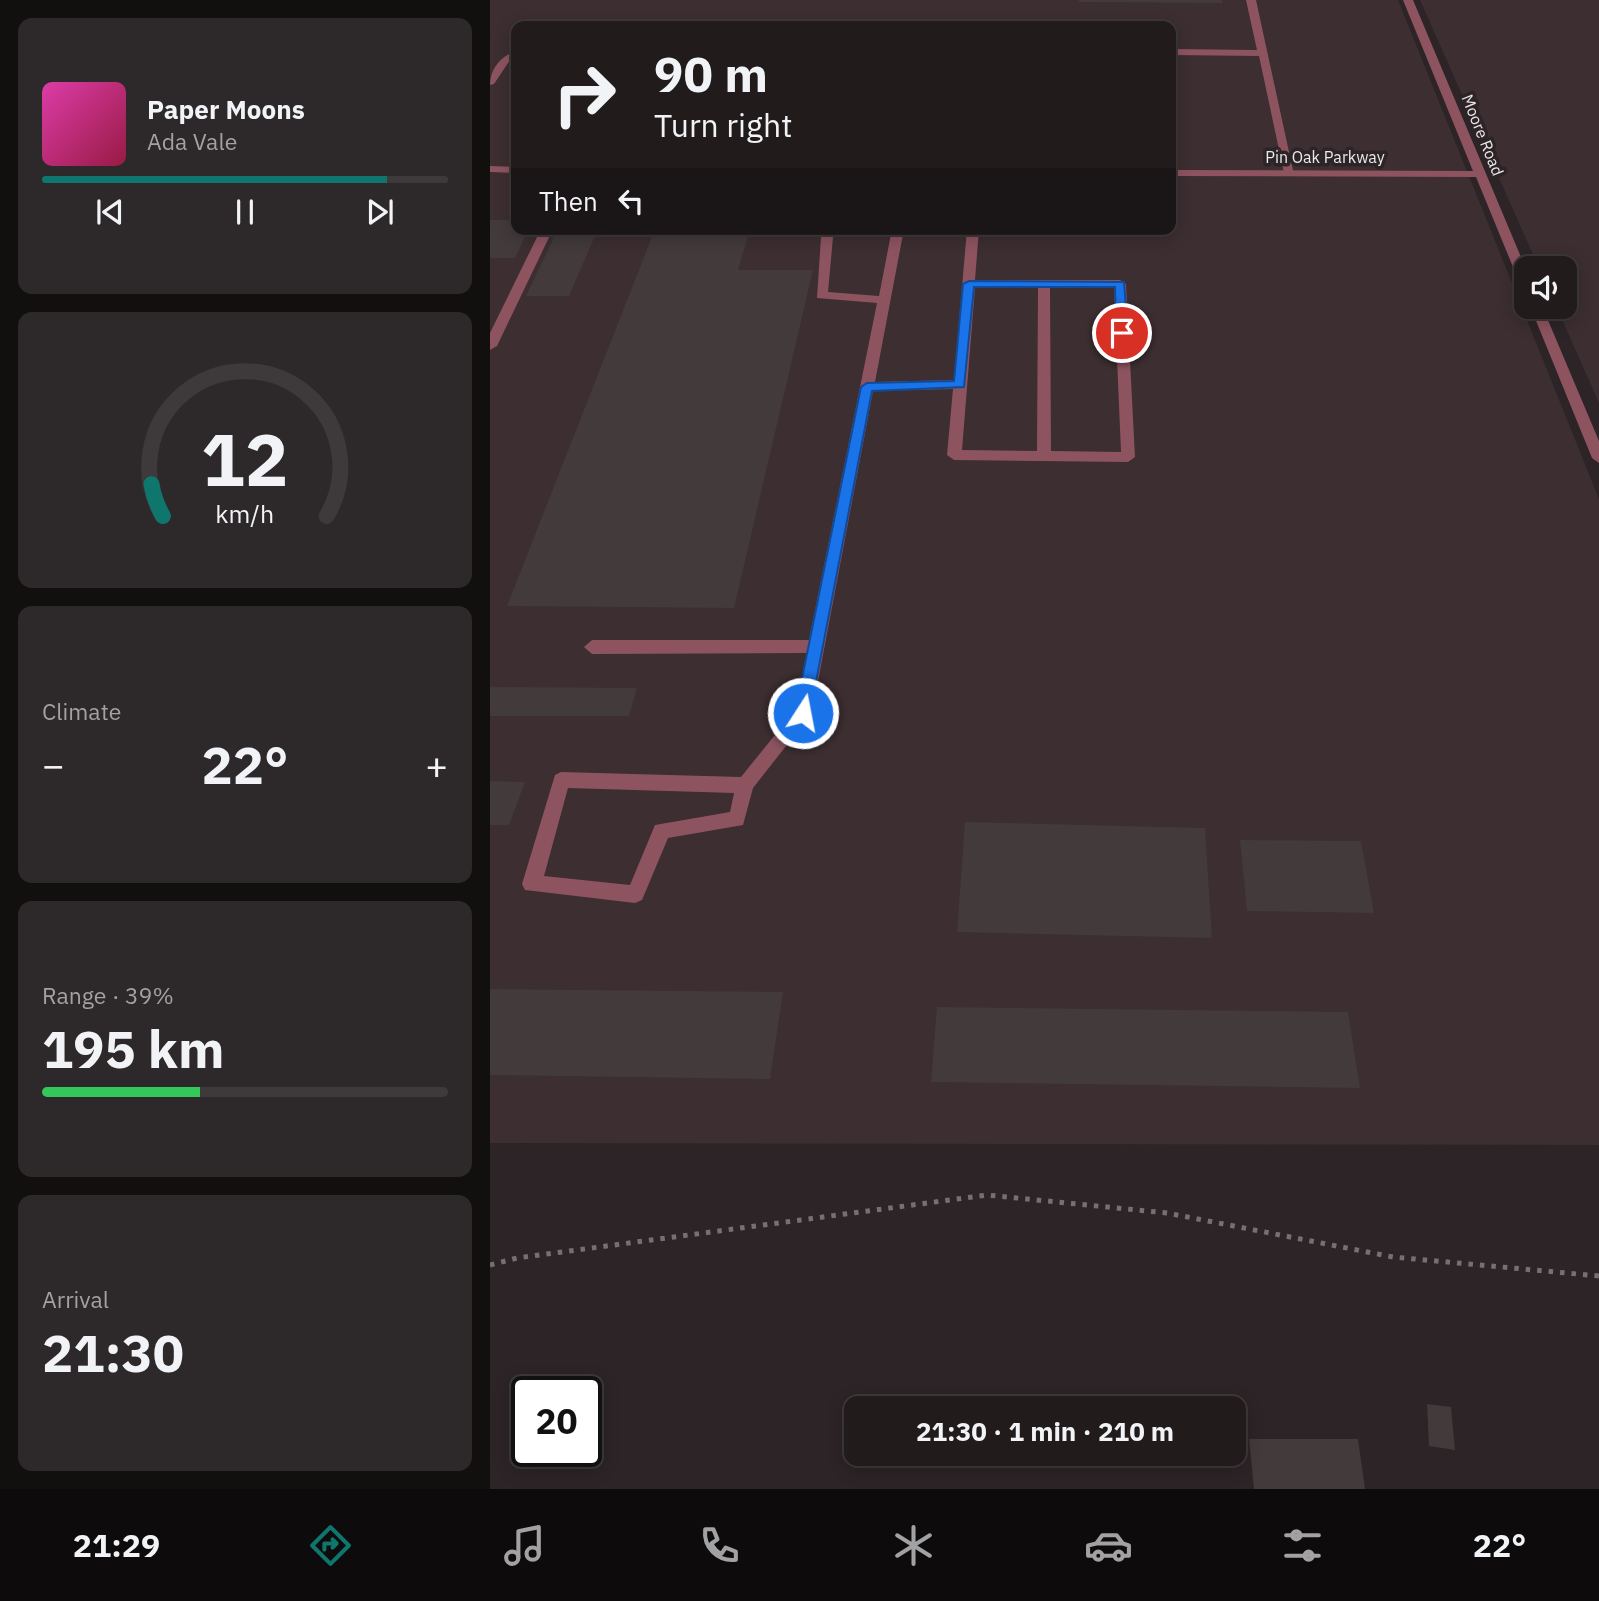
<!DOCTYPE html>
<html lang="en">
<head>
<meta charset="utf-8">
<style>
	body { margin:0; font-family:"IBM Plex Sans",sans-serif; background:#2d2829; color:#f1f3f6; height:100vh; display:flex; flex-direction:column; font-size:26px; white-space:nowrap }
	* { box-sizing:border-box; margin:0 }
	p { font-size:23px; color:#a2a1a3 }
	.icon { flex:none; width:38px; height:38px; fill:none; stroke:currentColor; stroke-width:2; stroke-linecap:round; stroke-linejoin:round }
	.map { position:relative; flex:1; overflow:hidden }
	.sheet { display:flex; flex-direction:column; gap:18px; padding:18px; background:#120f0f; width:490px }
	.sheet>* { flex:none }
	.hud { position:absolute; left:21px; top:21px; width:665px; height:214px; border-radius:14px; box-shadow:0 4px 18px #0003,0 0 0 2px #3e393b; background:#211b1c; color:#f1f3f6; overflow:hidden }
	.fabs { position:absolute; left:1024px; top:256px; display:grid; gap:14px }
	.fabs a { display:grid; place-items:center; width:63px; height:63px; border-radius:14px; background:#211b1c; box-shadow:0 4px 18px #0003,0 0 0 2px #3e393b; font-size:35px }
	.speed { position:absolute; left:21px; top:1376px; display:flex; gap:14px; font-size:35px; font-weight:700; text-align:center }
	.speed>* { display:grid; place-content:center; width:91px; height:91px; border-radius:50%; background:#211b1c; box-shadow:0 4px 18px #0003,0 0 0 2px #3e393b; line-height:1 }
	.speed .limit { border:4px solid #111; border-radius:10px; background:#fff; color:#111 }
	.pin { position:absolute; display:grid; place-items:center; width:60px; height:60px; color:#fff; margin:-30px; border:4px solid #fff; border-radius:50%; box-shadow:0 2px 7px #0007 }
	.me { position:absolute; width:77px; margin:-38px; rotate:11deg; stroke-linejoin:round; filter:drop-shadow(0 0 5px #0008) }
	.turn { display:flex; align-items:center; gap:24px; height:147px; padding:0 28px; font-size:32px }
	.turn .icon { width:91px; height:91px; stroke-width:2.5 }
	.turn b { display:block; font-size:49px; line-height:60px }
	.then { display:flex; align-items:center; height:66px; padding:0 28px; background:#0003; gap:14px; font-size:26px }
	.big { font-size:52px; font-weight:800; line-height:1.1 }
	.sheet .tile { flex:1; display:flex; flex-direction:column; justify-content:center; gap:10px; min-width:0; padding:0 24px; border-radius:14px; background:#2d2829 }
	.sheet .dial { align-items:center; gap:0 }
	.dial svg { height:182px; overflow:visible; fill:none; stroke:#3e393b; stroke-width:7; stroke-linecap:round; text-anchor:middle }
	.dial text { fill:#f1f3f6; stroke:none }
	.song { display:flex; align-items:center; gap:21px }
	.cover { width:84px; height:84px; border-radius:10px; background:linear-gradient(135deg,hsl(320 70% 55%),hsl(340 70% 35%)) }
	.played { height:7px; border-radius:4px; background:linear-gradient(90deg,#0f766e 85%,#3e393b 85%) }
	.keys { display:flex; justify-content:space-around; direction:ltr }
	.heat { display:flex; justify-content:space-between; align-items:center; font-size:38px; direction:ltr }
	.charge { height:10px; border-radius:5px; background:linear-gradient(90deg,#34c759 39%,#3e393b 0) }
	.trip { position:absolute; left:354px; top:1396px; width:402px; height:70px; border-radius:14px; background:#211b1c; box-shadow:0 4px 18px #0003,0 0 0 2px #3e393b; font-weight:800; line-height:70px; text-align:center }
	.dock { display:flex; height:112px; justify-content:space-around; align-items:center; background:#0d0b0b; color:#a2a1a3 }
	.dock .icon { width:49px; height:49px }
	.dock .selected { color:#0f766e }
	.dock b { font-size:32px; color:#f1f3f6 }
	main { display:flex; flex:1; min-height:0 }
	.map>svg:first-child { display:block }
	.built { fill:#3c2e31; fill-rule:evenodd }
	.building { fill:#423a3b }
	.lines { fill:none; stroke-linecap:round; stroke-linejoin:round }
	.path { stroke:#777071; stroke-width:5; stroke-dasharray:4.5 7; stroke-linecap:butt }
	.service { fill:#8d5460; fill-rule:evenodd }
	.tertiary { fill:#8d5460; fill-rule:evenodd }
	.route { fill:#1a73e8; stroke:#114b97; stroke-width:2 }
	.labels { text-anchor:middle; stroke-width:7; stroke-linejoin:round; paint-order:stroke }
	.far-street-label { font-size:16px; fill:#ede8e9; stroke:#2c2426 }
</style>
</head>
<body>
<main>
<section class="sheet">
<div class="tile">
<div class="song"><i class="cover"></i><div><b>Paper Moons</b><p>Ada Vale</p></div></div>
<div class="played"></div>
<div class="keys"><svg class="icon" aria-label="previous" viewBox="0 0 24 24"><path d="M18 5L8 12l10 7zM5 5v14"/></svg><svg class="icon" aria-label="pause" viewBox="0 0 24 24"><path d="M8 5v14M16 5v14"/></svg><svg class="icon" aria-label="next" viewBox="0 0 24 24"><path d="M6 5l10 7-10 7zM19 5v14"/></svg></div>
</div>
<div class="tile dial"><svg viewBox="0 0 100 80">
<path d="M14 69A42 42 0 1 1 86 69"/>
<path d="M14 69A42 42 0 0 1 9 55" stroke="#0f766e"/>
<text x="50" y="56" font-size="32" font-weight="700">12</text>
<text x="50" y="72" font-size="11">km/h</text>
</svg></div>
<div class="tile"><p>Climate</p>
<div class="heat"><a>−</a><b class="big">22°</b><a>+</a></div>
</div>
<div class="tile"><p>Range · 39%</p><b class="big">195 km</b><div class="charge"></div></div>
<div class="tile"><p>Arrival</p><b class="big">21:30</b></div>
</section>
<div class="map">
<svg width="1109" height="1489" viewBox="0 0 1109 1489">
	<rect width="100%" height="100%" fill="#2c2426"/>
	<path class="built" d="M0 0H908L1109 499V1145L0 1143ZM26 26H681V229H26Z
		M930 0H1109V403L1066 306H1074V268H1049Z"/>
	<path class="building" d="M589 0H732L733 3 589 2Z
		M0 220H26V229H39L25 258H0Z
		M68 229H108L79 296H36Z
		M165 229H260L248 270H323L244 608 17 606Z
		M0 687 147 688 139 716H0Z
		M0 781 35 782 19 825H0Z
		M475 822 715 828 722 938 467 932Z
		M750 840 871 841 884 913 757 911Z
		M0 989 293 992 280 1079 0 1075Z
		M447 1007 858 1012 870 1088 441 1082Z
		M937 1404 961 1407 965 1450 939 1446Z
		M759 1439H868L875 1489H764Z"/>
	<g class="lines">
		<path class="path" d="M0 1265 27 1258 497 1195 677 1213 903 1257 1109 1276"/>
		<path class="service" d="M756 0H766L804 175 794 173 769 56 681 55V49L767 50Z
			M26 51V58L20 60 4 84 0 85C0 69 11 56 26 51Z
			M51 229H63L7 346 0 350V333Z
			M402 229H414L385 382 464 380 477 229H489L485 280H630L636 284 645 457 638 462 464 460 457 455 463 389 383 391 322 713 263 788 253 825 178 838 152 900 145 903 35 890 32 884 65 775 71 772 251 777 305 710 317 653 102 654 94 647 102 640H319L387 303 327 298 331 237 337 233 343 237 338 292 389 296ZM485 288H548L547 451 472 450ZM560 288H624L631 452 561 451ZM78 788 244 793 240 812 165 825 140 885 54 876Z"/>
		<path class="tertiary" d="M913 0H923L1036 269V288L1030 284 986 177 681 176V170L983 171Z
			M0 166 26 167V173L0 172Z
			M1040 306H1052L1109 441V463L1102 458Z"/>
	</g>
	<path class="route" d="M479 281 634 282 638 333 632 337 626 333 625 287H484L474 387 382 391 320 713 318 717H307L305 713 371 387 377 383 464 381 473 284Z"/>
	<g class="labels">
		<g class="far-street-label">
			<text transform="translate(993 135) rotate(68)" y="6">Moore Road</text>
			<text x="835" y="163">Pin Oak Parkway</text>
		</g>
	</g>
</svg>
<div class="fabs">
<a><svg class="icon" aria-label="sound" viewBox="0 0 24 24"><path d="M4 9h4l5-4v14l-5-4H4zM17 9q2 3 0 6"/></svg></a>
</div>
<div class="speed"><div class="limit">20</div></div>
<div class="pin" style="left:632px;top:333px;background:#d93025"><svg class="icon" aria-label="arrive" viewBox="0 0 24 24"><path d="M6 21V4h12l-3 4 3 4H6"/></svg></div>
<svg class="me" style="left:313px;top:713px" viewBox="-20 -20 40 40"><circle r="17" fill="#1a73e8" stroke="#fff" stroke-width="3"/><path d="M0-11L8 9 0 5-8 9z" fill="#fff"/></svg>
<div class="trip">21:30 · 1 min · 210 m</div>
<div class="hud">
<div class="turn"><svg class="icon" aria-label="right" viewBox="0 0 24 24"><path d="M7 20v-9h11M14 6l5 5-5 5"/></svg><div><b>90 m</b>Turn right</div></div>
<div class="then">Then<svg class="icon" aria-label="left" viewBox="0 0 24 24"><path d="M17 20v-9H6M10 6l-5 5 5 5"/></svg></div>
</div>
</div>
</main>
<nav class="dock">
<b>21:29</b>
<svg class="icon selected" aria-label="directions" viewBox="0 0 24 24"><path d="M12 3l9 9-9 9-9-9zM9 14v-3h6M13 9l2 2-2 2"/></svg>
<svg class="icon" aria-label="music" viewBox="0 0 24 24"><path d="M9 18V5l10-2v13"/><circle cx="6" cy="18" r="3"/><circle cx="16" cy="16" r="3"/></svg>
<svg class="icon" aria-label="phone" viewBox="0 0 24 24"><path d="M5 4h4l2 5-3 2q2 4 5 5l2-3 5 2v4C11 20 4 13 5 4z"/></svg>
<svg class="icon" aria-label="climate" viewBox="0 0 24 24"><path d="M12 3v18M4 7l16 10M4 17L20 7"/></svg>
<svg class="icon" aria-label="car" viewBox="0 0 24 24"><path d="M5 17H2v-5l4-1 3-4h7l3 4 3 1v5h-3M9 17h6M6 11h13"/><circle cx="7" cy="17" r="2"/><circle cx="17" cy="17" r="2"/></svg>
<svg class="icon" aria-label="filters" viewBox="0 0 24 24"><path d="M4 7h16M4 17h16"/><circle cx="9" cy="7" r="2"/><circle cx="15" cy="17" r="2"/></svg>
<b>22°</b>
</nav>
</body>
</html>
